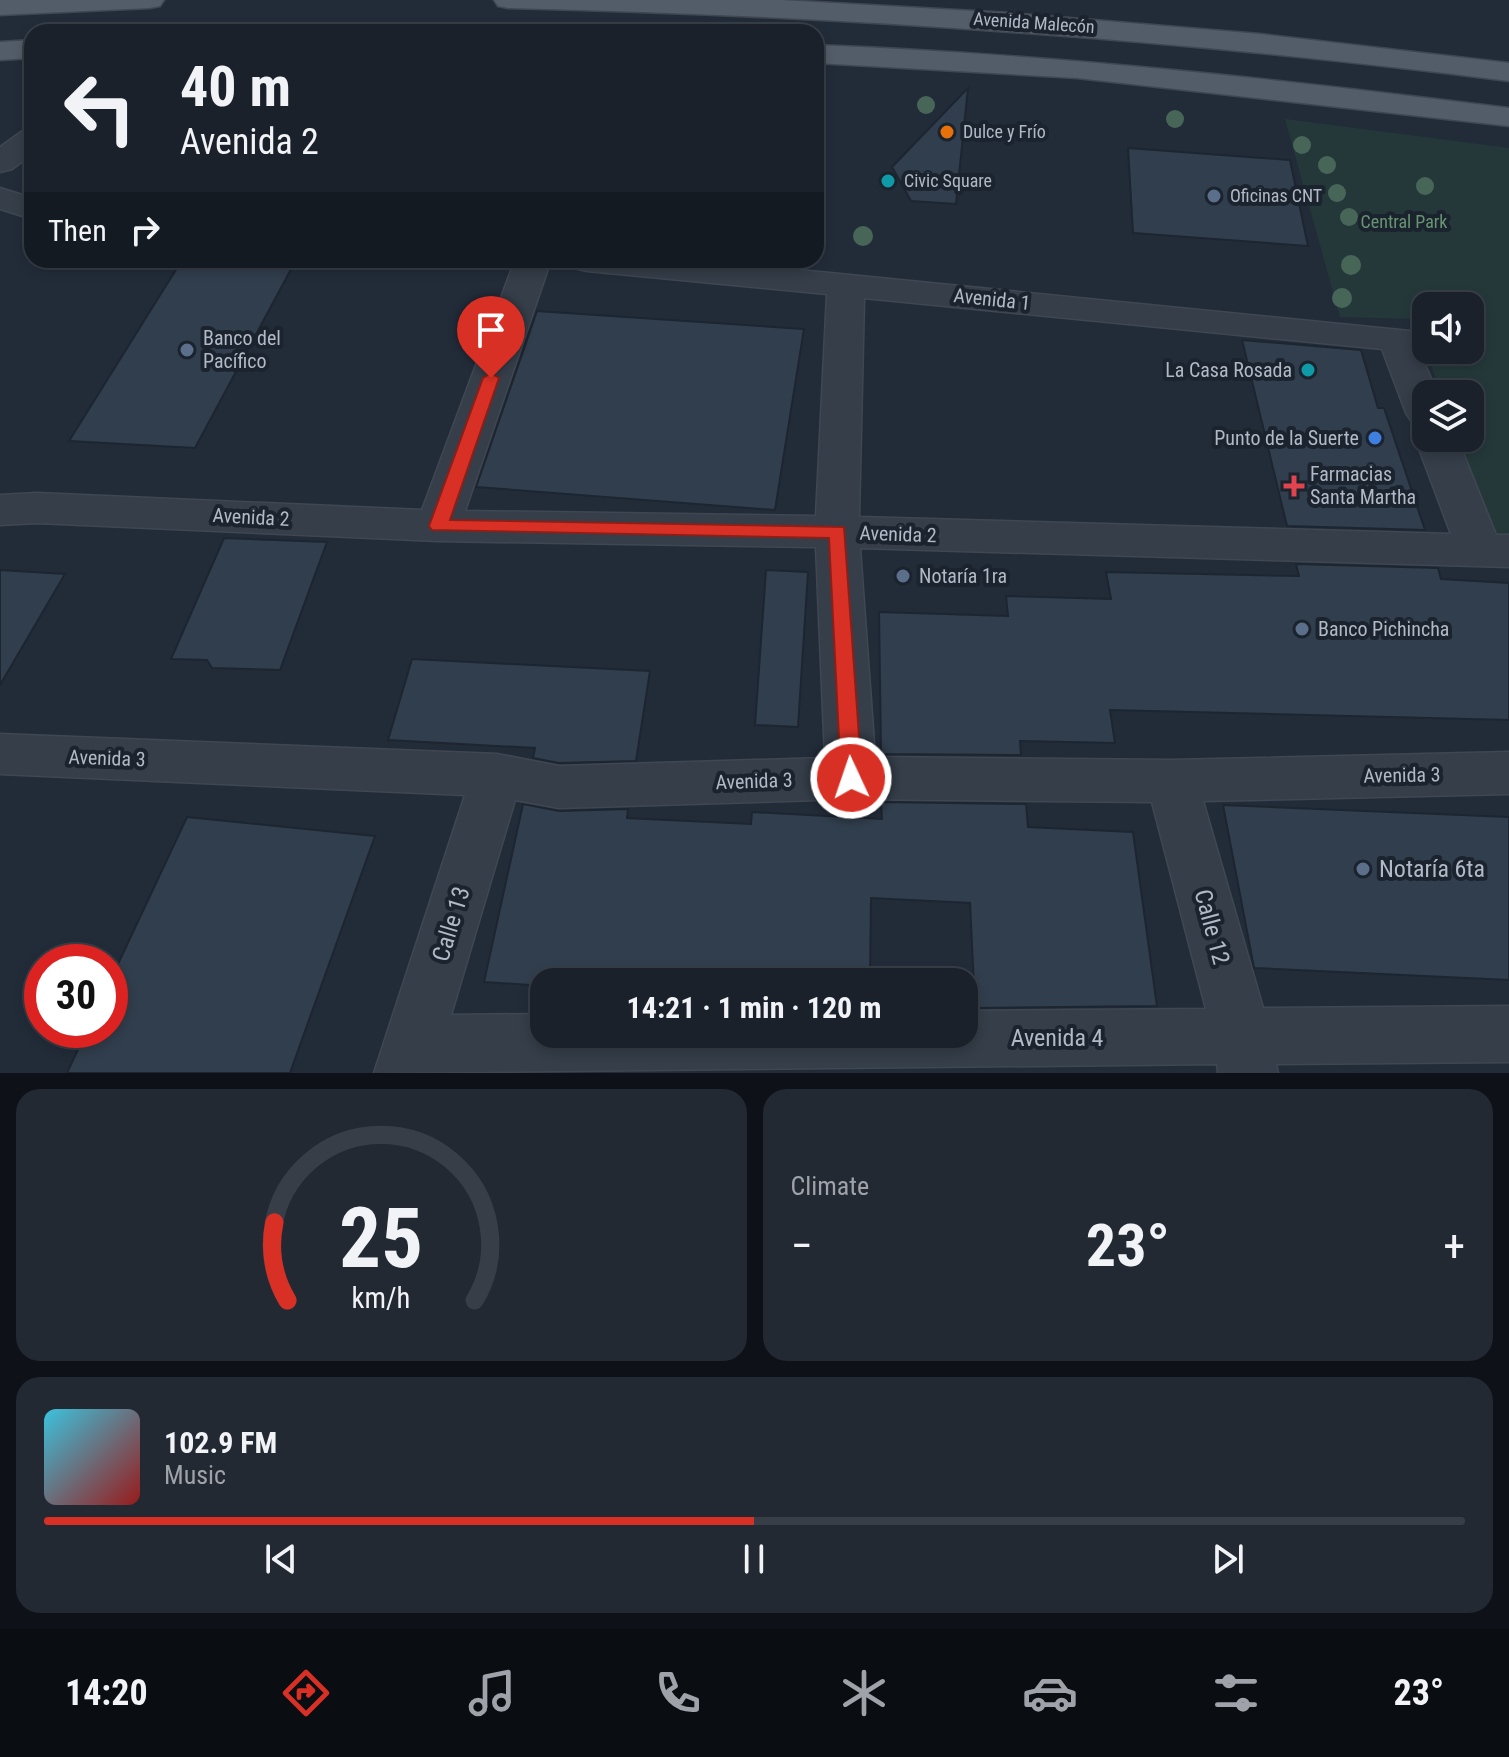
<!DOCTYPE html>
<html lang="en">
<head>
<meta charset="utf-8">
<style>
	body { margin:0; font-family:"Roboto Condensed",sans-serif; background:#232933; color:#f1f3f6; height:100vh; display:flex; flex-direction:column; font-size:30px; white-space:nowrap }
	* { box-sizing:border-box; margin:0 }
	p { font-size:26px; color:#9fa3a9 }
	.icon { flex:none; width:44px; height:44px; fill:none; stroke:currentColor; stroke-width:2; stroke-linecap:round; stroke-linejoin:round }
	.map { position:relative; height:1073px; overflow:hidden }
	.details { display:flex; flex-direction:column; gap:16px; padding:16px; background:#0e1218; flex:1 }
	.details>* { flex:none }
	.banner { position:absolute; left:24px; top:24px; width:800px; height:244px; border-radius:24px; box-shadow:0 4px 12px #0003,0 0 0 2px #383e47; background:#1a212b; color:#f1f3f6; overflow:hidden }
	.buttons { position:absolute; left:1412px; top:292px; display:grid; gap:16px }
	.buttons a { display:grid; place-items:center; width:72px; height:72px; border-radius:16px; background:#1a212b; box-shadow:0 4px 12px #0003,0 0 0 2px #383e47; font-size:40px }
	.speed { position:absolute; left:24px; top:944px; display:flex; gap:16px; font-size:40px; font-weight:700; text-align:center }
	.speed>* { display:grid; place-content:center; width:104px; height:104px; border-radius:50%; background:#1a212b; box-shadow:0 4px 12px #0003,0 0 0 2px #383e47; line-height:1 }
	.speed .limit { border:12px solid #d22; background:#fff; color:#111 }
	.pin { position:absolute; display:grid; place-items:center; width:68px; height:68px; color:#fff; margin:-82px -34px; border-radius:50% 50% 50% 0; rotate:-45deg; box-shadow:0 0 8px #0007 }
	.pin .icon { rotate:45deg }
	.me { position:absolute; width:88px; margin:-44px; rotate:357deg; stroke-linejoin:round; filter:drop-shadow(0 0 6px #0008) }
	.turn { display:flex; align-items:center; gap:28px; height:168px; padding:0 24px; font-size:36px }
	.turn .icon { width:104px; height:104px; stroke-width:2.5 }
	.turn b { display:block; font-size:56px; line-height:68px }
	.then { display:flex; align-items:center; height:76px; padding:0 24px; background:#0003; gap:16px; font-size:30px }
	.big { font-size:60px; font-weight:700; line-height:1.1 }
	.details .tile { flex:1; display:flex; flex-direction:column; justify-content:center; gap:12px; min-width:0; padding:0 28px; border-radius:24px; background:#232933 }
	.details .dial { align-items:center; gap:0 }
	.dial svg { height:208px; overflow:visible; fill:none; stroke:#383e47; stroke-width:7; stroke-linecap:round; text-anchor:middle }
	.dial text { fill:#f1f3f6; stroke:none }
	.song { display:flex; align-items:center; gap:24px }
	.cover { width:96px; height:96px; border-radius:12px; background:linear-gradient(135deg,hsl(190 70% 55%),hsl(0 70% 35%)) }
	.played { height:8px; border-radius:4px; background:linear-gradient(90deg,#d93025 50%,#383e47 50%) }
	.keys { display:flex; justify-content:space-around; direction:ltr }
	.heat { display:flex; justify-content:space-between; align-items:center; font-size:44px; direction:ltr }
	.details .tiles { flex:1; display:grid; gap:16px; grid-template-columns:1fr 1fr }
	.tile:last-child { grid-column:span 2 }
	.trip { position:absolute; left:530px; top:968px; width:448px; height:80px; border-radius:24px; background:#1a212b; box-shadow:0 4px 12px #0003,0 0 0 2px #383e47; font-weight:700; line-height:80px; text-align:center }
	.dock { display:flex; height:128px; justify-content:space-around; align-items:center; background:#0a0d11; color:#9fa3a9 }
	.dock .icon { width:56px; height:56px }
	.dock .current { color:#d93025 }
	.dock b { font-size:36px; color:#f1f3f6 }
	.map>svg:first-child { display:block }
	.green { fill:#24383a; fill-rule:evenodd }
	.building { fill:#313e4d; stroke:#1d2530; stroke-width:2 }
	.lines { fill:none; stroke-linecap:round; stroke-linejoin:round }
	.street-casing { stroke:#3f4752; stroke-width:3 }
	.primary-casing { stroke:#3f4752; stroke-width:3 }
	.street { fill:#353e49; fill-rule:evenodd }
	.primary { fill:#535d69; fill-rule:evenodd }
	.tree { fill:#486658 }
	.route { fill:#d93025; stroke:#8d1f18; stroke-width:2 }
	.food-dot { fill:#e8710a; stroke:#1b232e; stroke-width:3 }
	.culture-dot { fill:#0f9aa8; stroke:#1b232e; stroke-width:3 }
	.service-dot { fill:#5c6f8a; stroke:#1b232e; stroke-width:3 }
	.shop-dot { fill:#3f7fe0; stroke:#1b232e; stroke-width:3 }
	.health-dot { fill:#e0444e; stroke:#1b232e; stroke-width:3 }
	.labels { text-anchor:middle; stroke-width:8; stroke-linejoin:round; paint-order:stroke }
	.far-street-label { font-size:18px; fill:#b0b9c5; stroke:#1b232e }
	.far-poi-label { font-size:18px; fill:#b0b9c5; stroke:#1b232e; text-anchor:start }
	.far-park-label { font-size:18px; fill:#689571; stroke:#1b232e }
	.street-label { font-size:20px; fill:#b0b9c5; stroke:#1b232e }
	.poi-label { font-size:20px; fill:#b0b9c5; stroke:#1b232e; text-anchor:start }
	.near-poi-label { font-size:24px; fill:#b0b9c5; stroke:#1b232e; text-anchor:start }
	.near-street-label { font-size:24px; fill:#b0b9c5; stroke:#1b232e }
</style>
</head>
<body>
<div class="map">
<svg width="1509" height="1073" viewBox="0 0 1509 1073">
	<rect width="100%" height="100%" fill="#222c39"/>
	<path class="green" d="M1285 119 1509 148V536H1491L1457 438H1470V394H1441L1415 319 1340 317ZM1426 306H1470V350H1426Z"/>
	<path class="building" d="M968 88 956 204 911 201 892 167Z
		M1128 148 1290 160 1308 246 1133 233Z
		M182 260H296L195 448 69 441Z
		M537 311 804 329 775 510 476 487Z
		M1242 340 1361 350 1378 408H1384L1425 530 1287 526Z
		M224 538 327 542 280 670 212 668 207 660 171 659Z
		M1296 564 1438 568 1441 579 1509 583V720L1110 710 1115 743 1020 741 1021 755 881 754 879 612 1008 616 1006 596 1111 599 1106 572 1299 576Z
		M0 570 65 574 0 685Z
		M766 570 808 572 798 727 755 725Z
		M412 659 650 671 636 761 559 763 533 758 535 748 388 740Z
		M881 802 1026 804 1028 827 1133 832 1157 1006 975 1008 970 903 871 898 870 982H544V986L484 982 523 804 559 811 628 809 627 818 751 824 752 812 882 819Z
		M1223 805 1509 817V980L1254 968Z
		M187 817 375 836 290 1073H67L87 1030H110V981Z"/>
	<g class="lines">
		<defs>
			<path id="street" d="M32 129V154L12 169 0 172V147L21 132Z
				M0 188 32 198V219L0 209Z
				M515 260H551L465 511 816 516 827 294 587 271 574 268 569 260H699L1410 331 1438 394H1426V426L1412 422 1406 413 1382 349 864 298 859 517 1451 534 1415 438 1426 427V438H1457L1496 535H1509V567L860 548 875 757 1172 760 1509 752V794L1203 801 1263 1008 1509 1006V1062L1276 1064 1278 1073H1218L1217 1064 374 1073 465 795 0 774V734L497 754 559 766 825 758 816 547 438 541 37 523 0 525V495L37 493 422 510ZM851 799 1152 802 1206 1009 964 1011V1034H544V1014L451 1015 515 800 559 808Z"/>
			<path id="primary" d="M0 0H164L160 6 150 8 0 15Z
				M494 0H781L1010 13 1260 34 1509 63V81C1176 39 843 16 508 8L498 6Z
				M32 40V58L0 60V42Z
				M816 45C1048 54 1278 79 1509 108V126L1077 78 816 63Z"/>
		</defs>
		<use href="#street" class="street-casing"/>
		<use href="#primary" class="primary-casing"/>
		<use href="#street" class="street"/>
		<use href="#primary" class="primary"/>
	</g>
	<g class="tree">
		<circle cx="926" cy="105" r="9"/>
		<circle cx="1175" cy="119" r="9"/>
		<circle cx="1302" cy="145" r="9"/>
		<circle cx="1327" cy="165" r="9"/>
		<circle cx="1425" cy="186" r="9"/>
		<circle cx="1337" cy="193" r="9"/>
		<circle cx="1349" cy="217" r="9"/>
		<circle cx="863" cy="236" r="10"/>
		<circle cx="1351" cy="265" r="10"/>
		<circle cx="1342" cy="298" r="10"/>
	</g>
	<path class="route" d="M491 373 499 378 450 520 844 527 862 778 859 784 851 786 844 784 841 778 829 538 432 530 429 526 483 378Z"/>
	<circle class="food-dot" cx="947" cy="132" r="8"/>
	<g class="culture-dot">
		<circle cx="888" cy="181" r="8"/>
		<circle cx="1308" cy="370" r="8"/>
	</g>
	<g class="service-dot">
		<circle cx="1214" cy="196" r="8"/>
		<circle cx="187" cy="350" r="8"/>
		<circle cx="903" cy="576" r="8"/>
		<circle cx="1302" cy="629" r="8"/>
		<circle cx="1363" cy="869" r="8"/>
	</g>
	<circle class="shop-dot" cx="1375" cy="438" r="8"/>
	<path class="health-dot" d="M1290 474h8v8h8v8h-8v8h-8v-8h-8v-8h8z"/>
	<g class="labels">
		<g class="far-street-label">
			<text transform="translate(1034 23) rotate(4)" y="6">Avenida Malecón</text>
		</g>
		<g class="far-poi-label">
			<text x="963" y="138">Dulce y Frío</text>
			<text x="904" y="187">Civic Square</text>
			<text x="1230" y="202">Oficinas CNT</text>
		</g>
		<g class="far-park-label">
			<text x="1404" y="228">Central Park</text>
		</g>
		<g class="street-label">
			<text transform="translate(992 299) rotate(6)" y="7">Avenida 1</text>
			<text transform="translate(251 517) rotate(3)" y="7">Avenida 2</text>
			<text transform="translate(898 534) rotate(2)" y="7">Avenida 2</text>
			<text transform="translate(107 758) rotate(2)" y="7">Avenida 3</text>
			<text transform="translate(1402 775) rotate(-1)" y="7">Avenida 3</text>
			<text transform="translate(754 781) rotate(-2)" y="7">Avenida 3</text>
		</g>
		<g class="poi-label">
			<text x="203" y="345">Banco del<tspan x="203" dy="23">Pacífico</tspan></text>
			<text x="1292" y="377" text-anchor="end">La Casa Rosada</text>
			<text x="1359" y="445" text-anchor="end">Punto de la Suerte</text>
			<text x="1310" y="481">Farmacias<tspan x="1310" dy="23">Santa Martha</tspan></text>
			<text x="919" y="583">Notaría 1ra</text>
			<text x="1318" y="636">Banco Pichincha</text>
		</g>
		<g class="near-poi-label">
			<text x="1379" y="877">Notaría 6ta</text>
		</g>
		<g class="near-street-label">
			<text transform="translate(451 924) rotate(-73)" y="8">Calle 13</text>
			<text transform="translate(1212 927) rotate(75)" y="8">Calle 12</text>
			<text x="1057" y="1046">Avenida 4</text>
		</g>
	</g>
</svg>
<div class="buttons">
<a><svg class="icon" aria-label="sound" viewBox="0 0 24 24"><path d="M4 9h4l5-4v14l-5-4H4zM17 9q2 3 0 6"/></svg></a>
<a><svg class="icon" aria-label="layers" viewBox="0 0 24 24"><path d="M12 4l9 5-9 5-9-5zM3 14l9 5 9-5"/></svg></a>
</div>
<div class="speed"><div class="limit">30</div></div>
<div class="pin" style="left:491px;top:378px;background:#d93025"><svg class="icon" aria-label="arrive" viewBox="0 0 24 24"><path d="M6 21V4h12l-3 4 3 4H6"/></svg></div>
<svg class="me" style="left:851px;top:778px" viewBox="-20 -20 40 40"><circle r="17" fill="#d93025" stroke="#fff" stroke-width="3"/><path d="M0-11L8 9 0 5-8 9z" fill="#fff"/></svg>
<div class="trip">14:21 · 1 min · 120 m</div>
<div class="banner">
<div class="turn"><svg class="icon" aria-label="left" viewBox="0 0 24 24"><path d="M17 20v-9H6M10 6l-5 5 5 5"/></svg><div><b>40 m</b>Avenida 2</div></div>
<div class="then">Then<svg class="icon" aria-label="right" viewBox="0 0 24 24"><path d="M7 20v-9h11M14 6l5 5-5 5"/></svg></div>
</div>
</div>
<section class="details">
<div class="tiles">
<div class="tile dial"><svg viewBox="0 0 100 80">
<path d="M14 69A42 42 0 1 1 86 69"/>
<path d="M14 69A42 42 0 0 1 9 39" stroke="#d93025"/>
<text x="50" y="56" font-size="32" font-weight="700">25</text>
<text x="50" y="72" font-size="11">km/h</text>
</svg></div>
<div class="tile"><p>Climate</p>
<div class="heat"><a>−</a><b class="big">23°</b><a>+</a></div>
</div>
<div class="tile">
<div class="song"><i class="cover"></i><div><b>102.9 FM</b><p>Music</p></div></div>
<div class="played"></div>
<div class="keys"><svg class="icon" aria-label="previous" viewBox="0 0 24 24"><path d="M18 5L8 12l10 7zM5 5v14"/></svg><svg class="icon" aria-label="pause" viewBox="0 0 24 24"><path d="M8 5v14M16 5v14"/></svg><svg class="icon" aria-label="next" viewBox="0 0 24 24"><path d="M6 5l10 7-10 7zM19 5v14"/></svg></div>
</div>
</div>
</section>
<nav class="dock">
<b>14:20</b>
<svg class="icon current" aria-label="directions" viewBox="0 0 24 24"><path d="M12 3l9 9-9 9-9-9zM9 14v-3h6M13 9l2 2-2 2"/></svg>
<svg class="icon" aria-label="music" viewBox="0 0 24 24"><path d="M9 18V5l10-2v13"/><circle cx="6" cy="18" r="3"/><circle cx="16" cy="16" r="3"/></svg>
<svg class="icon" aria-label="phone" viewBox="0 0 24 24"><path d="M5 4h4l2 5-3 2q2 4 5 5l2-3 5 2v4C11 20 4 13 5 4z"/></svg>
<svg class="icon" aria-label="climate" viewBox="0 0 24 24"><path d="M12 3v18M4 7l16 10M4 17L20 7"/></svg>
<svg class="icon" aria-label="car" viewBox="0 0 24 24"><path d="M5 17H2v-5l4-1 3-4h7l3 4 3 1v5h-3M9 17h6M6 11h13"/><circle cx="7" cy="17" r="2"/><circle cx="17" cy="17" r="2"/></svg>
<svg class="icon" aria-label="filters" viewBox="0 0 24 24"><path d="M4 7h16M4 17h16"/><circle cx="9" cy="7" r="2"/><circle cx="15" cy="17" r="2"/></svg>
<b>23°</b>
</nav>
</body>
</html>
